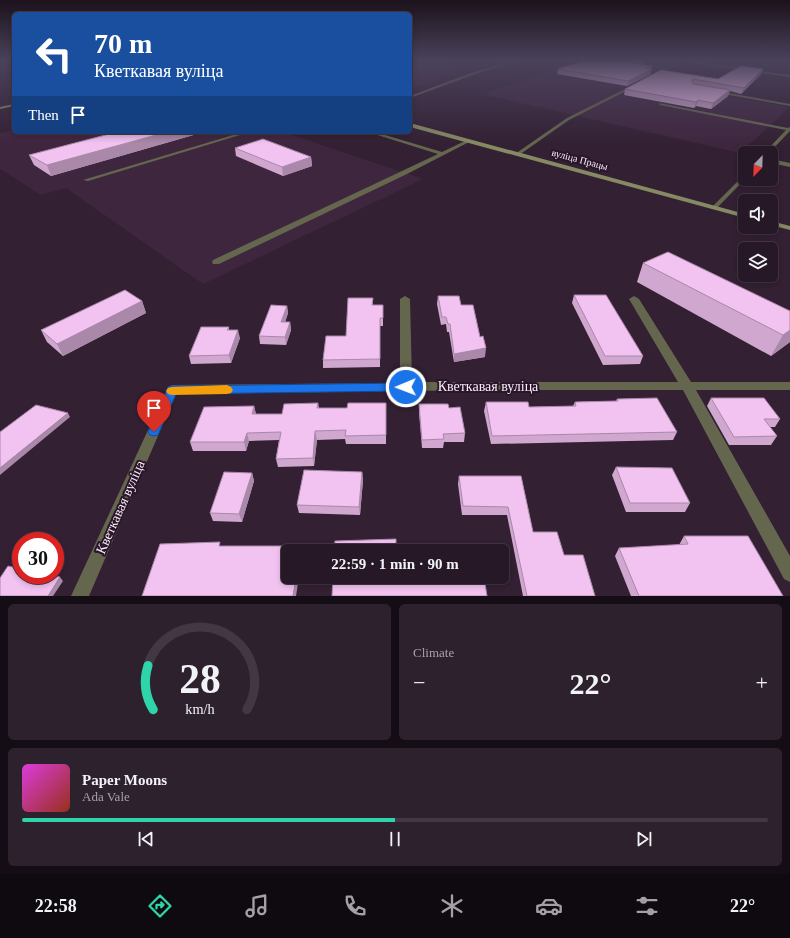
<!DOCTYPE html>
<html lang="en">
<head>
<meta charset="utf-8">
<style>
	body { margin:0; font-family:Georgia,serif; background:#2e212e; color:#f1f3f6; height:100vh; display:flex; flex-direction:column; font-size:15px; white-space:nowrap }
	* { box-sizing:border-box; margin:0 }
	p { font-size:13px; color:#a4a0a7 }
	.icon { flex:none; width:22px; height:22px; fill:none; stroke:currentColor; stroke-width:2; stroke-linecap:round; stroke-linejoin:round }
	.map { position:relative; height:596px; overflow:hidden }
	.side { display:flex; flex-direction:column; gap:8px; padding:8px; background:#150d15; flex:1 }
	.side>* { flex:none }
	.banner { position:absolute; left:12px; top:12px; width:400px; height:122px; border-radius:6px; box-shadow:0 2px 6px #0003,0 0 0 1px #423743; background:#1a4fa0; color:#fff; overflow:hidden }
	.needle { width:26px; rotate:203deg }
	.buttons { position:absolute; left:738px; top:146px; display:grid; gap:8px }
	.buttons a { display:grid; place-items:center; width:40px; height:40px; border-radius:6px; background:#261826; box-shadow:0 2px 6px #0003,0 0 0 1px #423743; font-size:20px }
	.speed { position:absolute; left:12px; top:532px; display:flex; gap:8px; font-size:20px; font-weight:700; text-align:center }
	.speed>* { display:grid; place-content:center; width:52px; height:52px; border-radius:50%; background:#261826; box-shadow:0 2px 6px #0003,0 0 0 1px #423743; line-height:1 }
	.speed .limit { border:6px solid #d22; background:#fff; color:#111 }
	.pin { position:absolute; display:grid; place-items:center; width:34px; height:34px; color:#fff; margin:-41px -17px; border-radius:50% 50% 50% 0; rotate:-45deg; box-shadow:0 0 4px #0007 }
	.pin .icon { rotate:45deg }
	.me { position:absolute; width:44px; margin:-22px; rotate:269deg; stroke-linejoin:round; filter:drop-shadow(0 0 3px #0008) }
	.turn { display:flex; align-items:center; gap:14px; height:84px; padding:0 16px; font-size:18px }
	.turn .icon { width:52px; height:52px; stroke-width:2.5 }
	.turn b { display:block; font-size:28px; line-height:34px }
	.then { display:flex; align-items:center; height:38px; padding:0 16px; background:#0003; gap:8px; font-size:15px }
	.big { font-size:30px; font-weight:800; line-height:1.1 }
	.side .card { flex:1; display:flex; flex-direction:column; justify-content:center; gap:6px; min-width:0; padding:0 14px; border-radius:6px; background:#2e212e }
	.side .dial { align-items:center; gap:0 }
	.dial svg { height:104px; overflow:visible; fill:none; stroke:#423743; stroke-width:7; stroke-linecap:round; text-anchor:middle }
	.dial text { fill:#f1f3f6; stroke:none }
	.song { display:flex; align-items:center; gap:12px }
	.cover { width:48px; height:48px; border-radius:6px; background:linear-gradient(135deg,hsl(300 70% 55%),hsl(10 70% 35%)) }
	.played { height:4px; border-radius:2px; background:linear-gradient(90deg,#2ed4aa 50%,#423743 50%) }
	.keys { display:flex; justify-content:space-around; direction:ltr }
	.heat { display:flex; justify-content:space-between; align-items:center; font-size:22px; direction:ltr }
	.side .tiles { flex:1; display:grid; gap:8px; grid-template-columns:1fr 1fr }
	.card:last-child { grid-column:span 2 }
	.trip { position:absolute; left:281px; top:544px; width:228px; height:40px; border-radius:6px; background:#261826; box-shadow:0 2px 6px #0003,0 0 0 1px #423743; font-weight:800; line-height:40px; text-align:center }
	.tab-bar { display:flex; height:64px; justify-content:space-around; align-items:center; background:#0f0a0f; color:#a4a0a7 }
	.tab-bar .icon { width:28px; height:28px }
	.tab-bar .selected { color:#2ed4aa }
	.tab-bar b { font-size:18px; color:#f1f3f6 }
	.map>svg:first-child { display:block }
	.built { fill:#3f263f }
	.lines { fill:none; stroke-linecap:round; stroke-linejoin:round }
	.lane { fill:#64674e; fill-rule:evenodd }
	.street { fill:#64674e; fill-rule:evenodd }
	.secondary { fill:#868a63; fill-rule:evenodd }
	.wall { fill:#d0a7cf }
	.shaded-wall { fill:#a988a9 }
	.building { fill:#f2c2f1; stroke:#a988a9 }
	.route { fill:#1a73e8; stroke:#114b97 }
	.slow { fill:#f59e0b }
	.labels { text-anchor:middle; stroke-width:4; stroke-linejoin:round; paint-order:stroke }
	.far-street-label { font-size:10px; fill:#faedfa; stroke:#291629 }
	.near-street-label { font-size:14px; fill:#faedfa; stroke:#291629 }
</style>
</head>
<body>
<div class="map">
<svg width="790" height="596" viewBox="0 0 790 596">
	<rect width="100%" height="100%" fill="#332033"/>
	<path class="built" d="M410 61H442L464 70 410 89Z
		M581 61H667L680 63 665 70 722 79 703 92 790 107 740 153 490 96 486 93Z
		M14 130V132H283L423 179 203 284 66 188 41 195 0 169V133Z"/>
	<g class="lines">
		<path class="lane" d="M513 61H516L470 76 410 98V96L468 74Z
			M686 61 790 75V77L687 62Z
			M633 85 636 86 569 120 519 155 515 154 567 118Z
			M718 91 790 104V106L717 93Z
			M659 103 788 128 790 127V131L769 153H764L786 130 660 105Z
			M243 132H250L88 181 83 180Z
			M368 132H375L442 152 467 140 471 141 407 174 219 264H213L212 262 213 260 438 154Z
			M771 159 790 163V167L771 163Z
			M745 174V179L717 208H713V206Z"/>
		<path class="street" d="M405 296 410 299 412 382H678L629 299 634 296 639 299 691 382H790V390H696L790 556V582L784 579 683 390H488L176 394 89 596H71L168 387 172 385 400 383V299Z"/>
		<path class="secondary" d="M14 104V106L0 109V107Z
			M410 123 745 214V218L410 127Z
			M771 221 790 226V230L771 225Z"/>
	</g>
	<path class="wall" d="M644 62 640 64 651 69V74L627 86 557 74 558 69Z
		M763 69 761 74 741 94 730 91 728 96 711 109 696 106 694 108 624 95 625 89 661 70 718 79Z
		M101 132H204L51 176 34 165 29 155 106 135Z
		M235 148 311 157 312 166 283 176 236 156Z
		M643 263 790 311V342L771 356 637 282Z
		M574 295 643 356 640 364 603 365 572 303Z
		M438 296 461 305 485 357 454 362 449 332H447L446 324 441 325 437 304Z
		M373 298V305H383V326H380V367L323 368V360L346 336Z
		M142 301 146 313 63 356 47 342 41 330Z
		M287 306 288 313 285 322H290L291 330 286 345 260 344 259 336Z
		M229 327V330L240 338 231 363 191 364 189 356Z
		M711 398 780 419 775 427H770L777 436 771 445H729L707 406Z
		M617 399 677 432 673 440 491 444 484 411 486 402 529 407 573 406 575 402 616 401Z
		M318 403 319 408H347L386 403V444H346L345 439 317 440 314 466 278 467 276 459 279 440 249 441 246 451H193L190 442 254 406 256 414H282Z
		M419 404 449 408 465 433 464 442H444L443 448H422L419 413Z
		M616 467 690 503 685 512H626L612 475Z
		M362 472 363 480 360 515 299 513 297 505Z
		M252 473 254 481 242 522 213 521 210 513Z
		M459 476H521L533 532 564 555 595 596H523L507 515H462L458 484Z
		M684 536 783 596H631L615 556 619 548 679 545Z"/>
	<path class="shaded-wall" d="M638 61H644V62L632 67 633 63Z
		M652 66 651 74 627 86 628 81 646 68Z
		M763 69 761 74 741 94 744 88Z
		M730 90 728 96 711 109 713 103Z
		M698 100 696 106 694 108 696 102Z
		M167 132H204L51 176 47 165Z
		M311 157 312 166 283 176 282 167Z
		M142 301 146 313 63 356 57 344Z
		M287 306 288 313 283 330 281 322Z
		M290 322 291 330 286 345 285 337Z
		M238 330 240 338 231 363 229 355Z
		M790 330V342L771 356 783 335Z
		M486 348 485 357 454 362V354Z
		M254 406 256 415 252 414Z
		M68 413 70 417 0 475V468Z
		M315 431 317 440 314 466 313 458Z
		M247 433 249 441 246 451 244 442Z
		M362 472 363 480 360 515 359 507Z
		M252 473 254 481 242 522 239 514Z
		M60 577 63 581 53 596H48Z
		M296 577H299L296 596H293Z"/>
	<path class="building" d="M583 61H638L633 63 652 66 646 68 652 69 628 81 558 69Z
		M741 66 763 69 744 88 693 79 692 82 693 84 730 90 713 103 698 100 696 102 625 89 661 70 718 79Z
		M117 132H167L47 165 29 155Z
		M263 139 311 157 282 167 235 148Z
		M668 252 790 311V330L783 335 643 263Z
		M125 290 142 301 57 344 41 330Z
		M574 295H606L643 356H605Z
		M438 296H459L461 305H473L480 337 483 336 486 348 454 354 450 324H448L446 317H442Z
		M348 298H373L372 305H383V318H380V359L323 360 326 336H346Z
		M271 305 287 306 281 322H290L285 337 259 336Z
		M201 327H229L227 330H238L229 355 189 356Z
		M657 398 677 432 492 436 486 402H528L529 407 576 406 575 402 618 401 617 399Z
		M711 398H764L780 419H764L777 436 734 437Z
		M318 403 317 408H347L348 403H386V435L345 436 346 430 315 431 313 458 276 459 281 432 247 433 244 442H190L204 407 254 406 252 414H282L284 404Z
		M419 404H448L449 408 460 407 465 433 443 434 444 439 422 440Z
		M36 405 68 413 0 468V432Z
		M616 467 672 468 690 503H630Z
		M304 470 362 472 359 507 297 505Z
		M224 472 252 473 239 514 210 513Z
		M459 476H521L533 532H557L564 555H583L595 596H527L508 507 463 506Z
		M684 536H748L783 596H639L619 548 688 544Z
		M396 539V545L480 546 481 551H334L335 541Z
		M220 542 219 546H301L300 551H288V577H296L293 596H142L160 544Z
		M8 566 21 569V575H50L60 577 48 596H0V578Z
		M333 577H484L487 596H332Z"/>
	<linearGradient id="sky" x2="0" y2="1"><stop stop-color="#1c121c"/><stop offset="0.42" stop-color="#4a425b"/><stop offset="1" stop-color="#4a425b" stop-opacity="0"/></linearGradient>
	<rect width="790" height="144" fill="url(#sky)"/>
	<path class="route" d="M406 383 410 384 412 387 410 390 406 391 176 394 158 435 154 436 150 435 148 432 167 390 168 387 172 386Z"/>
	<path class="slow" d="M227 385 231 387 233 390 231 393 227 394 172 395 168 394 166 391 168 388 172 387Z"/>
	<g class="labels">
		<g class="far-street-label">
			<text transform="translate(580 159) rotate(15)" y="4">вуліца Працы</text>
		</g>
		<g class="near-street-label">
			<text x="488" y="391">Кветкавая вуліца</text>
			<text transform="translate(120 507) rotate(-66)" y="5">Кветкавая вуліца</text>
		</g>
	</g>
</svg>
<div class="buttons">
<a><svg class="needle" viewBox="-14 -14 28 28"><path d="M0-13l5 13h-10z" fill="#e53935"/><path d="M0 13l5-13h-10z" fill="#a4a0a7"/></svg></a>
<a><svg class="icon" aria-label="sound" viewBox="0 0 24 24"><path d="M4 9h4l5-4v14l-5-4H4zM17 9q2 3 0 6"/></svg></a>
<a><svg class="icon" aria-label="layers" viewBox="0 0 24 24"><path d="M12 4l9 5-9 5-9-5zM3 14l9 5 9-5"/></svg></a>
</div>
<div class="speed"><div class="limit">30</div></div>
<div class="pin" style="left:154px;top:432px;background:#d93025"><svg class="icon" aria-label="arrive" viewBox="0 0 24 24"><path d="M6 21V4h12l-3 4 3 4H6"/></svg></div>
<svg class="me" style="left:406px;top:387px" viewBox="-20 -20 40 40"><circle r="17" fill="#1a73e8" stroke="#fff" stroke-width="3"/><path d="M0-11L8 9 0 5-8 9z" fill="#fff"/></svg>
<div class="trip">22:59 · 1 min · 90 m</div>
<div class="banner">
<div class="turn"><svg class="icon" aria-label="left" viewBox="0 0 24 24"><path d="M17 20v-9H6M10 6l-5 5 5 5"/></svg><div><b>70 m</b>Кветкавая вуліца</div></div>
<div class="then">Then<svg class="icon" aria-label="arrive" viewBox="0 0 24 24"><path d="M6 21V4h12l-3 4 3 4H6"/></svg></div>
</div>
</div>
<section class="side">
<div class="tiles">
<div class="card dial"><svg viewBox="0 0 100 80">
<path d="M14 69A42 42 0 1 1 86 69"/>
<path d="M14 69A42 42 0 0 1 10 35" stroke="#2ed4aa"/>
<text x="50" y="56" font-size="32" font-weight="700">28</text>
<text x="50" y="72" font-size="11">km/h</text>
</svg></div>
<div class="card"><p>Climate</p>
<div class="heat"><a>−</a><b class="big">22°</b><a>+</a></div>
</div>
<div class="card">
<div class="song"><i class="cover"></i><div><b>Paper Moons</b><p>Ada Vale</p></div></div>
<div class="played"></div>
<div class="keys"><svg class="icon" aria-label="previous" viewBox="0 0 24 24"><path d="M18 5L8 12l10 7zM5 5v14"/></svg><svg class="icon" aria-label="pause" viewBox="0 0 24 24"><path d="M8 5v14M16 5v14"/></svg><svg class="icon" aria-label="next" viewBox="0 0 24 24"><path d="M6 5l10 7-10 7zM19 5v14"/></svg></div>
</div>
</div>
</section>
<nav class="tab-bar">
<b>22:58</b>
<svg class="icon selected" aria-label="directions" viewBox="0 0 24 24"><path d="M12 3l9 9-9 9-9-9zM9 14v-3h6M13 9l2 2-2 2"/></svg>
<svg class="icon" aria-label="music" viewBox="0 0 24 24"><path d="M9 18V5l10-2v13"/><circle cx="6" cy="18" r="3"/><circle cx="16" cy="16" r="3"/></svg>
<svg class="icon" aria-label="phone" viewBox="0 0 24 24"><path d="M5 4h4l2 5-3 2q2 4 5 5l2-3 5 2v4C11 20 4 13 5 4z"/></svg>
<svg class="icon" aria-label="climate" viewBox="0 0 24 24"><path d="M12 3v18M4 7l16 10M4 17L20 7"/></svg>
<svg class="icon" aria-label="car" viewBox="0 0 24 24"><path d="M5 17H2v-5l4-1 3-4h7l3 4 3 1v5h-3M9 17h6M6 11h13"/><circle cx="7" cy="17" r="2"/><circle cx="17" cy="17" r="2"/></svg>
<svg class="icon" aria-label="filters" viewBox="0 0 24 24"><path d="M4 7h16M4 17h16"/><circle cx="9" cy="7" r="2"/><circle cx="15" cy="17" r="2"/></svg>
<b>22°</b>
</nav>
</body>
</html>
